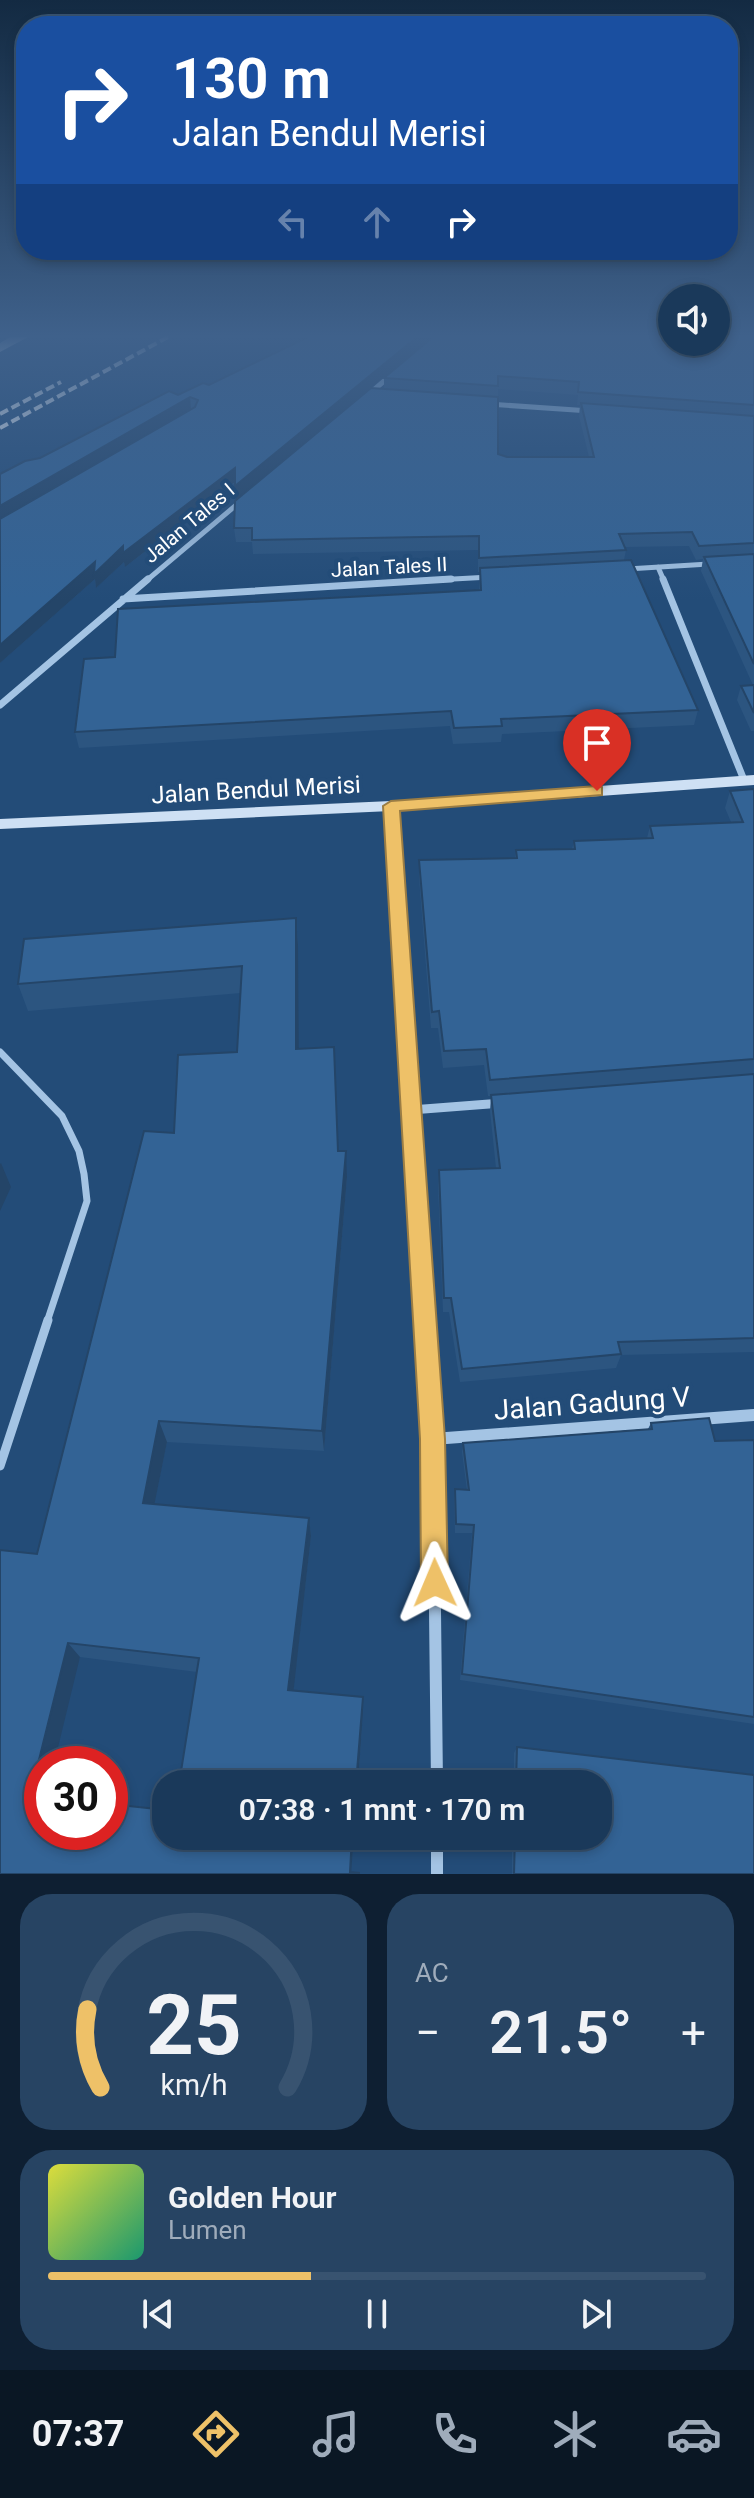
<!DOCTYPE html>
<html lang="id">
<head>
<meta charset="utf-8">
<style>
	body { margin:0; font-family:Roboto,sans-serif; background:#274463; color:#f1f3f6; height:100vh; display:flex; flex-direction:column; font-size:30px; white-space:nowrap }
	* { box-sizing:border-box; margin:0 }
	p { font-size:26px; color:#9facbb }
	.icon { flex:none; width:44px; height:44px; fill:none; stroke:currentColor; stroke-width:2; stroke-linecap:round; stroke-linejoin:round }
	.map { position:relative; height:1874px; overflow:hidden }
	.sheet { display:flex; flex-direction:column; gap:20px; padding:20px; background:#0e1f32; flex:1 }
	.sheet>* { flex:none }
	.hud { position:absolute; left:16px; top:16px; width:722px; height:244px; border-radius:32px; box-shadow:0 4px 12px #0003,0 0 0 2px #385370; background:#1a4fa0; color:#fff; overflow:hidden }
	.tools { position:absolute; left:658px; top:284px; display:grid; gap:16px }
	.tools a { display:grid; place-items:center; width:72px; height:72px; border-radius:50%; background:#1a395a; box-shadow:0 4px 12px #0003,0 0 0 2px #385370; font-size:40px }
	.speed { position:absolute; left:24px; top:1746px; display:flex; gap:16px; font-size:40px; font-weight:700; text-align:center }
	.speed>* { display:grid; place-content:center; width:104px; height:104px; border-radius:50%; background:#1a395a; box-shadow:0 4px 12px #0003,0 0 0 2px #385370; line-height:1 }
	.speed .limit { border:12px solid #d22; background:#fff; color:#111 }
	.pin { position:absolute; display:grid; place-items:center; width:68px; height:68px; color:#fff; margin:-82px -34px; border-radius:50% 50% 50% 0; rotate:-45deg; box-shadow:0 0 8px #0007 }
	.pin .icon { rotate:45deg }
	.me { position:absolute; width:88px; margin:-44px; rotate:359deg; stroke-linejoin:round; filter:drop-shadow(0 0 6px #0008) }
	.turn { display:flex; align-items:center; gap:28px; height:168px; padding:0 24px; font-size:36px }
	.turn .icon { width:104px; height:104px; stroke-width:2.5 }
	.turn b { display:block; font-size:56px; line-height:68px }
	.lanes { display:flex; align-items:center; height:76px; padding:0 24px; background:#0003; justify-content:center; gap:40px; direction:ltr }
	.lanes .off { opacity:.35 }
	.big { font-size:60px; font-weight:600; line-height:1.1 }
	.sheet .card { flex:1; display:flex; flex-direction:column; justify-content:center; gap:12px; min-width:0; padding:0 28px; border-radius:32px; background:#274463 }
	.sheet .dial { align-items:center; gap:0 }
	.dial svg { height:208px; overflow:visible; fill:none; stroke:#385370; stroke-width:7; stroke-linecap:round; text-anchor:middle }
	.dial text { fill:#f1f3f6; stroke:none }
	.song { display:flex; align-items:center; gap:24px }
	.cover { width:96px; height:96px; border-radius:12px; background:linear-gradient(135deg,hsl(60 70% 55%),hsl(160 70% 35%)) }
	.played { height:8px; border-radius:4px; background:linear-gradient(90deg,#eec168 40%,#385370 40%) }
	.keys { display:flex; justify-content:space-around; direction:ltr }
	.heat { display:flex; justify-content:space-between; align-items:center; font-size:44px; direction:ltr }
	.sheet .tiles { flex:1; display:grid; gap:20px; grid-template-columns:1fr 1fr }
	.card:last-child { grid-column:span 2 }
	.trip { position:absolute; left:152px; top:1770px; width:460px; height:80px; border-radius:32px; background:#1a395a; box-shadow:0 4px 12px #0003,0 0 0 2px #385370; font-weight:600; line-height:80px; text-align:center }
	.dock { display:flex; height:128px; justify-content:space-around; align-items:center; background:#0a1724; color:#9facbb }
	.dock .icon { width:56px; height:56px }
	.dock .selected { color:#eec168 }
	.dock b { font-size:36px; color:#f1f3f6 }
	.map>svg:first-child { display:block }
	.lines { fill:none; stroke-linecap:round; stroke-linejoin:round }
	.lane-far1 { stroke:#a4c4e4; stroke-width:7 }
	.lane { stroke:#a4c4e4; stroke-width:9 }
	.street-far3 { stroke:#a4c4e4; stroke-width:5 }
	.street-far2 { stroke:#a4c4e4; stroke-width:7 }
	.street-far1 { stroke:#a4c4e4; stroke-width:9 }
	.street { stroke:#a4c4e4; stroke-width:12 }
	.secondary { fill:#cee0f4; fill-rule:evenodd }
	.highway { fill:#fff; fill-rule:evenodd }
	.rail { stroke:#fff; stroke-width:4; stroke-dasharray:9 4; stroke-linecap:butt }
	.wall { fill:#2c5580; fill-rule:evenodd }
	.shaded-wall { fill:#244568 }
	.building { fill:#336395; stroke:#244568; stroke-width:2 }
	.route { fill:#eec168; stroke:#9b7d44; stroke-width:2 }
	.labels { text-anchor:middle; stroke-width:8; stroke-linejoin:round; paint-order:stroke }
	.far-street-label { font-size:20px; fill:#fff; stroke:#234c78 }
	.street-label { font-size:24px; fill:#fff; stroke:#234c78 }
	.near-street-label { font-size:28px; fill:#fff; stroke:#234c78 }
</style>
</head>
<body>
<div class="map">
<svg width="754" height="1874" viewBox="0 0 754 1874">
	<rect width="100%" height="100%" fill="#234c78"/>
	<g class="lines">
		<path class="lane-far1" d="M0 1052 62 1116 79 1151 84 1174 87 1201 47 1322"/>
		<path class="lane" d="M0 1466 48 1320"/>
		<path class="street-far3" d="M368 395 391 375
			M488 404 590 411
			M658 567 664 581
			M627 569 709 564
			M146 581 241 501
			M417 581 490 577"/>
		<path class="street-far2" d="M663 579 744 780
			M123 599 451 579
			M0 705 148 579
			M391 806 397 901"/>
		<path class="street-far1" d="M397 899 425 1322
			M411 1110 502 1103"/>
		<path class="street" d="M425 1320 433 1439 437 1784
			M433 1439 754 1415
			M437 1836V1874"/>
		<path class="secondary" d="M754 775V785L391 811 0 829V819L391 801Z"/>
		<path class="highway" d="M10 337H28L0 352V343Z"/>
		<path class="rail" d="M0 414 61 382
			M0 428 168 337"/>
	</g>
	<path class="wall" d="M432 337 319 431 384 389V378L754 337V731H751L737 700 741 686 753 685 701 571 703 559 696 560 689 546 625 547 626 550 624 560 698 710 694 725 502 734 501 742 453 744 450 726 79 748 75 732 115 657 479 590 480 572H478V550L253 554 252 542H236L234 528 236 500 235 483 125 567 124 562 96 588 95 579 0 663 40 458 178 395 209 385ZM498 389 578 395 577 405H580L579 416 589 457H507L498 454Z
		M754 789V1352L621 1355 616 1368 460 1382 449 1312H443L438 1186 439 1170 496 1168 490 1111 491 1096H488L484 1065 443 1068 438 1028H431L419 878V860L515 858 516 850 572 849 574 841 647 838 650 826 731 822 725 808 730 791Z
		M296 918 298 945V1049L347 1177 324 1451 167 1442 154 1504 309 1518 311 1536 293 1691 363 1697V1711L358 1784H179L197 1672 80 1657 42 1764V1832L166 1836H354L351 1872 0 1874 37 1554 174 1133 237 1052 241 993 28 1011 18 984Z
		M651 1423 715 1441 754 1440V1724L460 1680 472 1533H455L454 1498 455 1489 467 1490 462 1452 463 1443 648 1429Z
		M517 1747 754 1775V1874H512V1836H598V1784H514V1753Z"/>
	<path class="shaded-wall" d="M417 337H432L236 500 235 486Z
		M190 397 191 410 0 522V506Z
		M235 468 236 481 125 567 124 562 96 588 95 579 0 663V645L95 562 123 546Z
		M296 918 298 945 299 1076 296 1049Z
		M346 1151 347 1177 324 1451 322 1431Z
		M1 1163 11 1187 0 1211V1164Z
		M159 1421 167 1442 151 1521 143 1503Z
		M309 1518 311 1536 292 1704 288 1690Z
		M68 1643 80 1657 54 1764H42V1805L30 1796Z
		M363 1697V1711L358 1784H356Z
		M352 1836H354L351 1874 350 1872Z"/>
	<path class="building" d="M308 337H417L235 486V468L123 553V546L94 574 95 562 0 645V519L195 407 198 400 190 397 0 506V474L25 461 40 458 169 391 178 395 203 383 209 385Z
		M433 337H672V342H716V337H754V405L578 392 579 382 498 376V386L384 378Z
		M371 388 498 397V454L507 457H594L581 403 754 416V543L699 546 692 532 619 534 626 550 479 558V536L252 540V528H234L235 501Z
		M754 554V664L704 557Z
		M631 560 698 710 501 719 502 726 454 728 451 711 75 732 84 659 115 657 118 609 481 590 480 568Z
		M754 685V713L741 686Z
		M754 789V1059L490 1080 486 1049 444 1051 439 1011 432 1012 419 860 517 858 516 850 575 849 574 841 653 838 650 826 743 822 730 791Z
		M296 918V1049L334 1047 338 1151H346L322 1431 159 1421 143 1503 309 1518 288 1690 363 1697 356 1784H179L199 1658 68 1643 30 1796 42 1798V1832H110V1804L166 1810V1836H352L350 1872 359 1873V1874H0V1550L37 1554 144 1131 174 1133 178 1055 237 1052 242 966 18 984 24 939Z
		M754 1074V1338L618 1342 621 1354 462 1369 451 1298H444L439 1170 500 1168 491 1095Z
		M709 1418 715 1441 754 1440V1717L462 1674 474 1525 456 1524 455 1489 469 1490 463 1443 652 1429 651 1423Z
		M517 1747 754 1775V1874H514L515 1836H598V1784H516Z"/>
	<linearGradient id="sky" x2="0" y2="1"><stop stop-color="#132a42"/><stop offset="0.56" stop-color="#3f618b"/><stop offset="1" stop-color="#3f618b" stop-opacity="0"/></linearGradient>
	<rect width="754" height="600" fill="url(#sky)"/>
	<path class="route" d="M597 786 602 787V795L400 811 445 1439 448 1583 444 1593 435 1597 425 1593 421 1583 420 1439 383 806 391 801Z"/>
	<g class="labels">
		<g class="far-street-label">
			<text transform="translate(189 523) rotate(-40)" y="7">Jalan Tales I</text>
			<text transform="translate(389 567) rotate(-3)" y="7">Jalan Tales II</text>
		</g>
		<g class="street-label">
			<text transform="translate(256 790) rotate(-3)" y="8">Jalan Bendul Merisi</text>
		</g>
		<g class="near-street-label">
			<text transform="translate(592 1403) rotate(-4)" y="10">Jalan Gadung V</text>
		</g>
	</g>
</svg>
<div class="tools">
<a><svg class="icon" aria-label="sound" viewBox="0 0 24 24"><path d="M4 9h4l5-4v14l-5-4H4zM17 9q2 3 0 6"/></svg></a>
</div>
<div class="speed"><div class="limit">30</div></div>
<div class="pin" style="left:597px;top:791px;background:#d93025"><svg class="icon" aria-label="arrive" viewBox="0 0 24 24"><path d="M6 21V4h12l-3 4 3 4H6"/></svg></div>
<svg class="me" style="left:435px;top:1583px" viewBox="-20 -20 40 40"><path d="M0-17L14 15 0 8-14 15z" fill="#eec168" stroke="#fff" stroke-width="4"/></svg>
<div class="trip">07:38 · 1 mnt · 170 m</div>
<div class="hud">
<div class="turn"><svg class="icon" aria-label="right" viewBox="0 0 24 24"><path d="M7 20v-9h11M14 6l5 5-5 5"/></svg><div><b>130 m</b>Jalan Bendul Merisi</div></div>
<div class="lanes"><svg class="icon off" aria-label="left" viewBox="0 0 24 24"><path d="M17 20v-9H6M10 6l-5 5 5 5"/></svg><svg class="icon off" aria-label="ahead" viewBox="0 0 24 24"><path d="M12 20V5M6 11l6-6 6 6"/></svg><svg class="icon" aria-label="right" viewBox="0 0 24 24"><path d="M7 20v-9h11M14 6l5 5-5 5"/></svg></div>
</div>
</div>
<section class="sheet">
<div class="tiles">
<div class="card dial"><svg viewBox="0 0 100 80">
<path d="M14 69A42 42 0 1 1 86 69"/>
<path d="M14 69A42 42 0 0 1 9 39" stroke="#eec168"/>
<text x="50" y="56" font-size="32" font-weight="700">25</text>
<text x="50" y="72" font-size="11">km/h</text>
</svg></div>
<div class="card"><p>AC</p>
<div class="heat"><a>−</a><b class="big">21.5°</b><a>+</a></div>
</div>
<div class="card">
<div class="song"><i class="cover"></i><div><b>Golden Hour</b><p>Lumen</p></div></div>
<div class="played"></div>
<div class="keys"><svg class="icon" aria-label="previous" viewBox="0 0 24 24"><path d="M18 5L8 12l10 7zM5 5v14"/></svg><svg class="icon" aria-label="pause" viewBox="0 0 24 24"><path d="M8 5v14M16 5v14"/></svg><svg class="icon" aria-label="next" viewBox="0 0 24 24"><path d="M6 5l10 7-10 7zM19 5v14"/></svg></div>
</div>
</div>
</section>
<nav class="dock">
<b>07:37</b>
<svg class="icon selected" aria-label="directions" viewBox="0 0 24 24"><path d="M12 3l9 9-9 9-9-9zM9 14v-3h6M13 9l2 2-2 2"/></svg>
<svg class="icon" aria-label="music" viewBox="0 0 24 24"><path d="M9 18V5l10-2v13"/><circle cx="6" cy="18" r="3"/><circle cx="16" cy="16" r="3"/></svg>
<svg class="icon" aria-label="phone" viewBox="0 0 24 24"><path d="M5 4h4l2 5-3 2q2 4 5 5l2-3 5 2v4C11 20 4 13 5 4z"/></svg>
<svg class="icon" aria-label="climate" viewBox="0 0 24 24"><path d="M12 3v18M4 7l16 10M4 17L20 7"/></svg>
<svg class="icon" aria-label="car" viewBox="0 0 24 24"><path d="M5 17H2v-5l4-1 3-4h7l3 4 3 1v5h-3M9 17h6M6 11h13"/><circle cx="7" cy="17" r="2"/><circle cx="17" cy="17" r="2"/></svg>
</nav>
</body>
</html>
